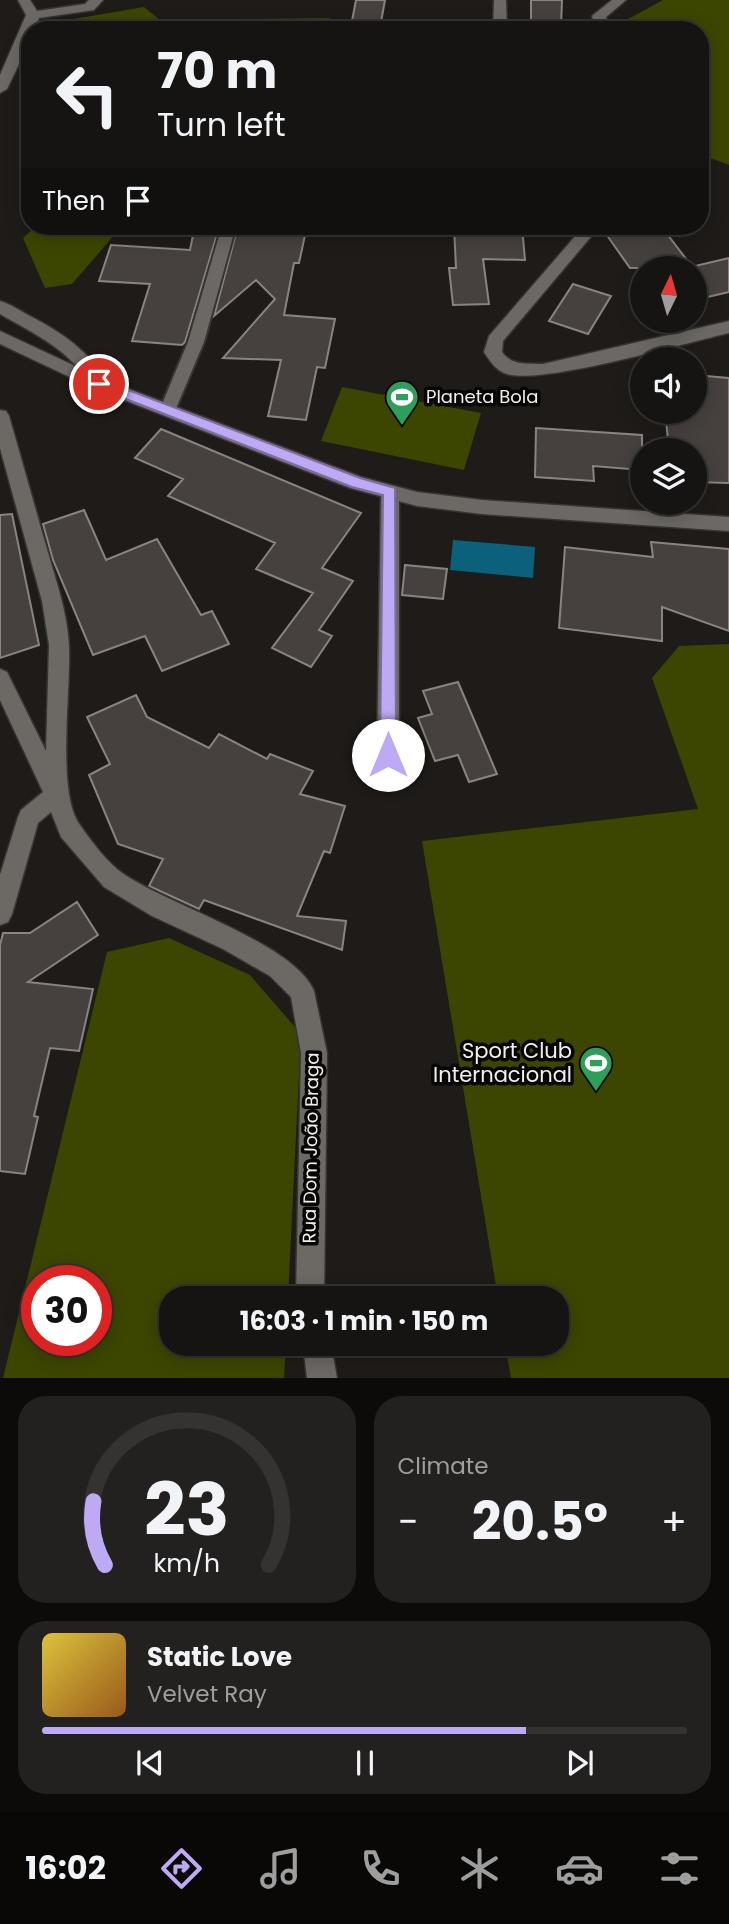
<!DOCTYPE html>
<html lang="en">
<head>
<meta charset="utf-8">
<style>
	body { margin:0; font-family:Poppins,sans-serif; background:#232120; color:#f1f3f6; height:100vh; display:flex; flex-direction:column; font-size:26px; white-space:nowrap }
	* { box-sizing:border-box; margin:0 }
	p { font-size:23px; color:#9e9e9f }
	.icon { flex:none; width:38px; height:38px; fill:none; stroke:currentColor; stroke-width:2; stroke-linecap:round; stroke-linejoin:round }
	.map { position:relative; height:1378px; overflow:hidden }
	.sheet { display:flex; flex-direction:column; gap:18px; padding:18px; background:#0c0b0a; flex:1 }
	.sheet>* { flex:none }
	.hud { position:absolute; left:21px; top:21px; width:688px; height:214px; border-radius:28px; box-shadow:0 4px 18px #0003,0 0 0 2px #353332; background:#161412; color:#f1f3f6; overflow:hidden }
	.needle { width:46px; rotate:5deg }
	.fabs { position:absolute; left:630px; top:256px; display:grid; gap:14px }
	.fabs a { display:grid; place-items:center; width:77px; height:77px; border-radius:50%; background:#161412; box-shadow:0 4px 18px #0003,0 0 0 2px #353332; font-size:35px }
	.speed { position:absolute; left:21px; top:1265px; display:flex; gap:14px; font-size:35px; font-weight:700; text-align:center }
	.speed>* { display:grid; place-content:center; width:91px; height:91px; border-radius:50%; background:#161412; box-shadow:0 4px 18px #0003,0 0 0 2px #353332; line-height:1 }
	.speed .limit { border:10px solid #d22; background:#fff; color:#111 }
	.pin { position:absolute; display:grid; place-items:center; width:60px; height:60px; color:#fff; margin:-30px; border:4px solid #fff; border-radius:50%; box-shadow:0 2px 7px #0007 }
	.me { position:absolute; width:77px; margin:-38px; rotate:0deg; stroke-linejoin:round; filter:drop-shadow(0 0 5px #0008) }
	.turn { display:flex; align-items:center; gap:24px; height:147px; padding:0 21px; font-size:32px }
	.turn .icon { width:91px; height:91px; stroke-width:2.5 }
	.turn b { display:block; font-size:49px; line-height:60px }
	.then { display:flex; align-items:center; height:66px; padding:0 21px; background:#0003; gap:14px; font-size:26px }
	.big { font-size:52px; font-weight:700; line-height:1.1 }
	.sheet .card { flex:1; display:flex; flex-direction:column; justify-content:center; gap:10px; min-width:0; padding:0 24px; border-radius:28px; background:#232120 }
	.sheet .dial { align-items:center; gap:0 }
	.dial svg { height:182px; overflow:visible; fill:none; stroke:#353332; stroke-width:7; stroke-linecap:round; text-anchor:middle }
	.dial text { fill:#f1f3f6; stroke:none }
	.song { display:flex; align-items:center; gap:21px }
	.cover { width:84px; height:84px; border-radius:10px; background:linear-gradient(135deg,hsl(50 70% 55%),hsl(30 70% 35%)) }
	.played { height:7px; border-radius:4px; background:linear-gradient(90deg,#bea9f5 75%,#353332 75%) }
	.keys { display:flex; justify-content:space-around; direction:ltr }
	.heat { display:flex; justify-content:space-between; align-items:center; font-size:38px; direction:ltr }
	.sheet .tiles { flex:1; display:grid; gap:18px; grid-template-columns:1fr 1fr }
	.card:last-child { grid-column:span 2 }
	.trip { position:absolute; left:159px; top:1286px; width:410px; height:70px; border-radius:28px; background:#161412; box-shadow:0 4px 18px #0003,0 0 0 2px #353332; font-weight:700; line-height:70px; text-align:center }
	.dock { display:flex; height:112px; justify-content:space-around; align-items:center; background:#090807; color:#9e9e9f }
	.dock .icon { width:49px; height:49px }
	.dock .current { color:#bea9f5 }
	.dock b { font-size:32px; color:#f1f3f6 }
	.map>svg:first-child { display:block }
	.green { fill:#3c4600; fill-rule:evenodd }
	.water { fill:#0b617b }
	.building { fill:#46413f; stroke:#8a8381; stroke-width:2 }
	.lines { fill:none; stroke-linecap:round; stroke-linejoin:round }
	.lane-casing { stroke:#373533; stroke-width:4 }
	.street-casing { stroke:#373533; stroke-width:3 }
	.secondary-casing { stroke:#373533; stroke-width:3 }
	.lane { fill:#6c6864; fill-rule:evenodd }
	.street { fill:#6c6864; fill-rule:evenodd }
	.secondary { fill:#6c6864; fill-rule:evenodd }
	.route { fill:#bea9f5; stroke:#7c6e9f; stroke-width:2 }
	.labels { text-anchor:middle; stroke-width:7; stroke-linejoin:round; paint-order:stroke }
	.poi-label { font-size:18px; fill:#f1efed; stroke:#070605; text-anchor:start }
	.street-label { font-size:18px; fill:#f1efed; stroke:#070605 }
	.near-poi-label { font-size:21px; fill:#f1efed; stroke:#070605; text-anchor:end }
</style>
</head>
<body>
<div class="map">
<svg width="729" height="1378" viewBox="0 0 729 1378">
	<rect width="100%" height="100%" fill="#1e1b18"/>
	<path class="green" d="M663 0H729V165L700 154V30H608Z
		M144 7 160 20 330 18 326 30H42L44 24Z
		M36 226H122L72 284 45 288 23 238Z
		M342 387 481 413 464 470 321 441Z
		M729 644V1378H511L505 1344H556V1298H498L422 841 698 809 652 678 679 646Z
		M169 938 250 975 301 1034 288 1298H172V1344H286L284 1378H3L107 952ZM37 1281H96V1340H37Z"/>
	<path class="water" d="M453 540 535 547 533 578 450 570Z"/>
	<path class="building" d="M356 0H385L380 28 351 26Z
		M531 0H562L561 26 531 24Z
		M238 226H307L299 263H294L284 315 335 319 325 368 317 367 306 420 268 416 281 360 223 358 275 299 256 280 214 316Z
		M454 226H522L525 260 483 259 489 304 453 305 449 268H456Z
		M642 226H661L693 268H630L606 234Z
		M194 230 218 231 185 342 182 345 132 341 150 284 99 281 111 245 190 250Z
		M729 258V292L695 300V266Z
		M573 284 611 296 588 334 549 321Z
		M695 375 729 378V483L695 482V450H669L665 411H695Z
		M536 428 642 435V470L593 466 594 481 535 477Z
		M161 429 361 513 322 568 353 581 319 630 332 636 311 667 272 648 313 593 256 569 275 543 168 496 183 479 135 458Z
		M84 510 106 560 157 539 201 615 212 611 229 644 162 671 145 636 93 655 53 560 43 524Z
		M12 514 39 645 0 658V515Z
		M651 542 729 549V631L662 607V641L559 628 565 547 653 557Z
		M405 565 447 569 443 599 402 595Z
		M458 682 497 774 469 782 458 755 435 761 418 718 432 714 423 691Z
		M136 695 147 717 209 748 219 734 267 759 270 754 313 771 300 794 345 806 330 853 324 851 297 916 346 921 342 950 204 900 199 909 149 886 163 859 118 844 89 775 110 764 87 717Z
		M77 902 98 935 28 982 93 989 79 1051 50 1048 34 1116 38 1117 25 1174 0 1171V945L3 933H30Z"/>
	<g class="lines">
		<defs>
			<path id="lane" d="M222 226H236L204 342 174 413H162L160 409 188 342Z"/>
			<path id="street" d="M18 0H30L37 11 85 4 89 0H103L94 10 39 18 35 30H30V41L7 89 0 93V75L26 15Z
				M494 0H506L507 30H493Z
				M612 0H626L606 17 610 30H596L592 16Z
				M584 226H600L503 341 502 352C512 366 527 363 543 364L729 321V333C685 343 542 385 507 374 496 371 490 361 484 352L489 336Z
				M0 301C11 304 20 311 30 316 63 333 89 351 108 384L105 388H93C71 351 37 335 0 314Z
				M0 410 6 411 9 416C22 460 34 505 47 549 56 581 68 614 69 647 71 691 56 793 80 825 91 841 107 862 122 873 168 905 294 943 314 991L327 1053 324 1298H296L301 1053 291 997 270 976 223 949 152 916 104 887 61 837 51 812 38 823 12 914 8 922 0 925V875L18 817 21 810 43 792 0 700V669L7 672 46 751 49 645 42 601 0 448Z
				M390 485 397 487 399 492V755L396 762 388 765 380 762 377 755 381 492 383 487Z
				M303 1344H331L337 1378H307Z"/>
			<path id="secondary" d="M0 331 105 380 361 477 417 492 482 500 729 517V531L482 514 417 506 350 488 93 388 0 344Z"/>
		</defs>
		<use href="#lane" class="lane-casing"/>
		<use href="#street" class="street-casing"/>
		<use href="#secondary" class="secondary-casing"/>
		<use href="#lane" class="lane"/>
		<use href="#street" class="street"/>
		<use href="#secondary" class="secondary"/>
	</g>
	<path class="route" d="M99 379 360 478 395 488 396 755 394 760 388 763 382 760 380 755 383 495 352 487 95 387V380Z"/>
	<defs>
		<symbol id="stadium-pin" viewBox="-11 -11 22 30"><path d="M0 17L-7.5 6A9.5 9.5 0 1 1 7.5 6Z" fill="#2e9e5b" stroke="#070605"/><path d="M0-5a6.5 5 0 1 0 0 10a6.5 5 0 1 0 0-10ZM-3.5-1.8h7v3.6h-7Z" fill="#fff"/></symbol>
	</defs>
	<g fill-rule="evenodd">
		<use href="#stadium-pin" x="383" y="378" width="38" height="52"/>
		<use href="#stadium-pin" x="577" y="1044" width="38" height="52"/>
	</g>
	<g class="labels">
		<g class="poi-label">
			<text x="426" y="403">Planeta Bola</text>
		</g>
		<g class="street-label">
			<text transform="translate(311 1148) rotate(-89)" y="6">Rua Dom João Braga</text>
		</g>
		<g class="near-poi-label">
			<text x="572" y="1058">Sport Club<tspan x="572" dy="24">Internacional</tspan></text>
		</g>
	</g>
</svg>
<div class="fabs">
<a><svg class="needle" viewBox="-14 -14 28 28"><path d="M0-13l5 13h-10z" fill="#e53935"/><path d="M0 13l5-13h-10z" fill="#9e9e9f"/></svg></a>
<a><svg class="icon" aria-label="sound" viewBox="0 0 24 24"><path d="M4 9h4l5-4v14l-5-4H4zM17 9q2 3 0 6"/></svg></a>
<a><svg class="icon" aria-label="layers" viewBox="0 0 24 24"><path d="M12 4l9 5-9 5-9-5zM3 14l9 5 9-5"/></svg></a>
</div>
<div class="speed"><div class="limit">30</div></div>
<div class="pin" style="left:99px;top:384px;background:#d93025"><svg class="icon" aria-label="arrive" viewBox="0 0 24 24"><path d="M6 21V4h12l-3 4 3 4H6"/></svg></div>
<svg class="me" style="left:388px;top:755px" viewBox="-20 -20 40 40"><circle r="19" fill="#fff"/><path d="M0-13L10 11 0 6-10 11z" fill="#bea9f5"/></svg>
<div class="trip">16:03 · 1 min · 150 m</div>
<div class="hud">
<div class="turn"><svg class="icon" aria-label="left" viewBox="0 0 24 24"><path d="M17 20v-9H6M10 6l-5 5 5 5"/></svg><div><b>70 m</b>Turn left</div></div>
<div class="then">Then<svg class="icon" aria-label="arrive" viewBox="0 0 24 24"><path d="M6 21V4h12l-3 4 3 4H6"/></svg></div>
</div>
</div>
<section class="sheet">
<div class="tiles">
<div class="card dial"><svg viewBox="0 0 100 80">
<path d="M14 69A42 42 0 1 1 86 69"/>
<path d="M14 69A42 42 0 0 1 9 41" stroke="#bea9f5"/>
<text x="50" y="56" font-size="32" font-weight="700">23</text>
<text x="50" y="72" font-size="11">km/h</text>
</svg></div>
<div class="card"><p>Climate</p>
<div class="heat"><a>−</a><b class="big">20.5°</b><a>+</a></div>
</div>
<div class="card">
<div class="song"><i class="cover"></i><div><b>Static Love</b><p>Velvet Ray</p></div></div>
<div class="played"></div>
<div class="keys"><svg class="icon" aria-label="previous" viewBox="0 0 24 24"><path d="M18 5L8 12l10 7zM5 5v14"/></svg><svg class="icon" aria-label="pause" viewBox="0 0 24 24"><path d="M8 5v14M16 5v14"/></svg><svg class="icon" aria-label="next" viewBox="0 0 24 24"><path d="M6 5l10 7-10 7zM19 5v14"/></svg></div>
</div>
</div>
</section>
<nav class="dock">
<b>16:02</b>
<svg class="icon current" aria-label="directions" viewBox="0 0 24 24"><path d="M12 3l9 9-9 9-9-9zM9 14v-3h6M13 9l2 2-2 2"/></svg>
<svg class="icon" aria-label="music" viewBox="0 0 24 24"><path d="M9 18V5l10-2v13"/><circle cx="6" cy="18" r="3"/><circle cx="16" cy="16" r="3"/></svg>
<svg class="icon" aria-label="phone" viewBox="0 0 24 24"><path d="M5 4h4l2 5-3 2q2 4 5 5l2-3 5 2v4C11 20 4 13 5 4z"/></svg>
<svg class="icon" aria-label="climate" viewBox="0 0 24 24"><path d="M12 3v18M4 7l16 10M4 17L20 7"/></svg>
<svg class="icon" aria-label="car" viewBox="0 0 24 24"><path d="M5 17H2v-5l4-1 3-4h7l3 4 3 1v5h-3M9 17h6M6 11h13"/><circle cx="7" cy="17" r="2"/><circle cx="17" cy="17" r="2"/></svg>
<svg class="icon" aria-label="filters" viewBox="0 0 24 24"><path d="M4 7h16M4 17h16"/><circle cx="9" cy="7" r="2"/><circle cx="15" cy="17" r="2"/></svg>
</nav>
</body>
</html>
